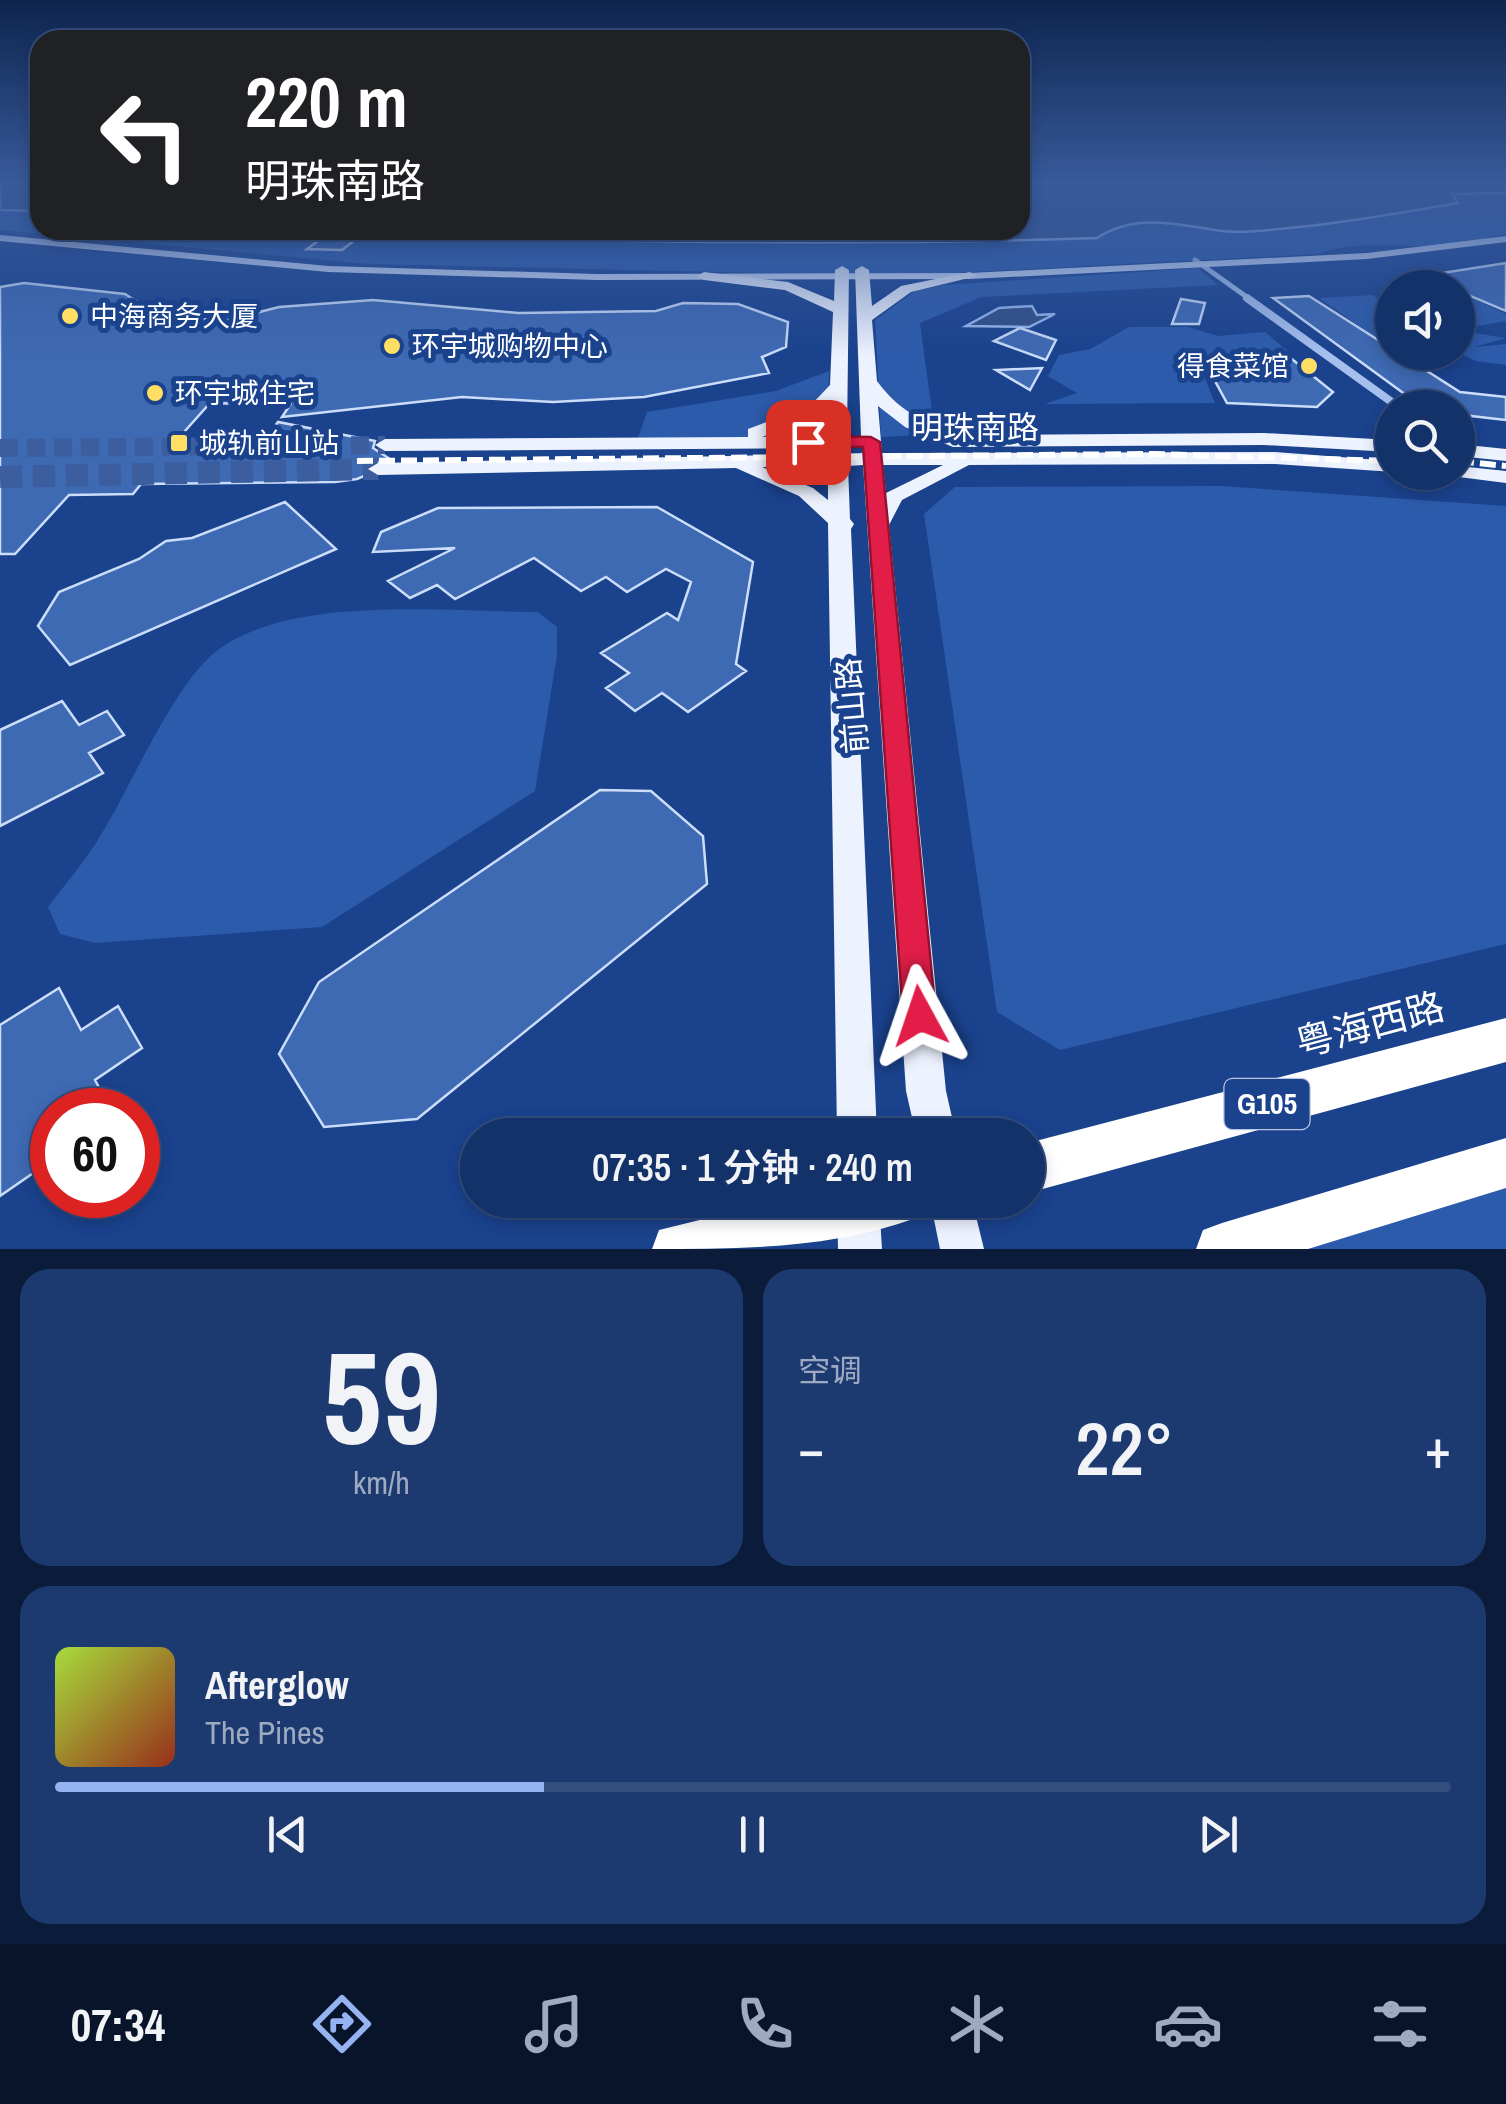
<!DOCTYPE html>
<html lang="zh">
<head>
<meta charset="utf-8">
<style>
	body { margin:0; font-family:"Archivo Narrow","Noto Sans SC",sans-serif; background:#1d3a70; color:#f1f3f6; height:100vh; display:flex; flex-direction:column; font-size:38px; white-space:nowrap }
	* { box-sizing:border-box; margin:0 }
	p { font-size:32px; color:#9daac1 }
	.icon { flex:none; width:55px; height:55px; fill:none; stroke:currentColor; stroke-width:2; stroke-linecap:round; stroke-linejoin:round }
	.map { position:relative; height:1249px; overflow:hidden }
	.drawer { display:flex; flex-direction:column; gap:20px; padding:20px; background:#0b1c3a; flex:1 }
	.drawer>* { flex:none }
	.top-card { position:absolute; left:30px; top:30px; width:1000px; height:210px; border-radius:30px; box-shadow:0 5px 15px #0003,0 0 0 2px #334d7e; background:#202124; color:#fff; overflow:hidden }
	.fabs { position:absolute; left:1375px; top:270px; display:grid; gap:20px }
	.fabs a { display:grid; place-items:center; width:100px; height:100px; border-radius:50%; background:#14326a; box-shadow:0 5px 15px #0003,0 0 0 2px #334d7e; font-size:50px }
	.speed { position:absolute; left:30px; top:1088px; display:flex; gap:20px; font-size:50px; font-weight:700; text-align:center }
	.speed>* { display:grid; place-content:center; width:130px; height:130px; border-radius:50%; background:#14326a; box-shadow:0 5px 15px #0003,0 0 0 2px #334d7e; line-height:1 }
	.speed .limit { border:15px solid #d22; background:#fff; color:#111 }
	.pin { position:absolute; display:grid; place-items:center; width:85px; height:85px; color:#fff; margin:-42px; border-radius:20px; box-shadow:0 5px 15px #0006 }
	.me { position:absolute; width:110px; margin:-55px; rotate:355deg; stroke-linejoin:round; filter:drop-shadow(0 0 8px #0008) }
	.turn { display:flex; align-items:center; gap:35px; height:210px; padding:0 50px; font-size:45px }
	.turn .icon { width:130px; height:130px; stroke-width:2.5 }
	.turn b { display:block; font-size:70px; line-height:85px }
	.big { font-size:75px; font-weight:600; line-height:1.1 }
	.drawer .tile { flex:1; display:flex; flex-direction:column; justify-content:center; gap:15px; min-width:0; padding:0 35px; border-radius:30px; background:#1d3a70 }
	.drawer .dial { align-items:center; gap:0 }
	.dial b { font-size:130px; line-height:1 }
	.song { display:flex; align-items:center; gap:30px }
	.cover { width:120px; height:120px; border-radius:15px; background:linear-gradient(135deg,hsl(80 70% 55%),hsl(10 70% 35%)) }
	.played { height:10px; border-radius:5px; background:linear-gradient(90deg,#95b2f1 35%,#334d7e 35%) }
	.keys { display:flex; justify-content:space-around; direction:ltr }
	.heat { display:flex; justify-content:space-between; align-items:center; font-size:55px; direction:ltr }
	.drawer .tiles { flex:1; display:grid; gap:20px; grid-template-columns:1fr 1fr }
	.tile:last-child { grid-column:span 2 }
	.trip { position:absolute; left:460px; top:1118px; width:585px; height:100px; border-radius:50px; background:#14326a; box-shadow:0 5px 15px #0003,0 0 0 2px #334d7e; font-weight:600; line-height:100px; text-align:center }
	.tabs { display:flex; height:160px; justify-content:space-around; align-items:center; background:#08142a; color:#9daac1 }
	.tabs .icon { width:70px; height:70px }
	.tabs .current { color:#95b2f1 }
	.tabs b { font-size:45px; color:#f1f3f6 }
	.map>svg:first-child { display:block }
	.green { fill:#2d5bab }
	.water { fill:#314f87; stroke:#99baf0; stroke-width:2.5 }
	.building { fill:#3e69b3; stroke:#ccddfa; stroke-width:2.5 }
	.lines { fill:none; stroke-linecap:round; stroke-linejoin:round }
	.primary-tunnel-far1 { stroke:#3c5e9e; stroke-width:18; stroke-dasharray:18 9; stroke-linecap:butt }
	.primary-tunnel { stroke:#3c5e9e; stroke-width:22; stroke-dasharray:22 11; stroke-linecap:butt }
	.street-far1 { stroke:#a6c0ee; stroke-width:5 }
	.street { stroke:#a6c0ee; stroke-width:8 }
	.secondary { fill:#d3e0fa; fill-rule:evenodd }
	.primary { fill:#edf2ff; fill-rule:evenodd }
	.highway { fill:#fff; fill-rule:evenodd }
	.rail { stroke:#fff; stroke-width:6; stroke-dasharray:16 6; stroke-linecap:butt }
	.route { fill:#e11d48; stroke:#92132f; stroke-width:2.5 }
	.poi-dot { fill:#ffdf63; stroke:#1a428d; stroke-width:4 }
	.labels { text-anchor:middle; stroke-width:10; stroke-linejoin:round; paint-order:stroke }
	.far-poi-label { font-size:28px; fill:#fff; stroke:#1a428d; text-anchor:start }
	.shield { fill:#1a428d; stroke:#bac6dd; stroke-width:2.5 }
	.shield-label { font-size:30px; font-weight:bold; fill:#fff }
	.street-label { font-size:32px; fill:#fff; stroke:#1a428d }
	.near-street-label { font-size:38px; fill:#fff; stroke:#1a428d }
</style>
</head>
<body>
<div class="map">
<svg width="1506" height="1249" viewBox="0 0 1506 1249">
	<rect width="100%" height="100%" fill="#1a428d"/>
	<path class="green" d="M1464 192 1506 193V234C1478 240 1448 246 1419 246 1383 246 1352 242 1317 254L952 273 804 274 369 264 0 230V210L40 211V230L1097 238C1135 213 1182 221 1224 231L1451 198Z
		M1198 268 1218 285 981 297 920 323 935 434 881 437 875 320 915 291 943 285Z
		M1458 292 1506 314V321L1467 328 1458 323Z
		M1372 295 1392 308V336L1375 337 1319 298Z
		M1129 327H1188L1218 336 1265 332 1289 352 1196 357 1215 403 1045 404 1077 393 1048 376 1059 355 1090 349Z
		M1468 332 1506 338 1474 347 1506 344V365L1476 361 1457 352 1466 349 1458 348V335Z
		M829 371 828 437 638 438 647 412 776 391Z
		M1221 486 1506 506V944L1060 1050 997 1012 924 514 955 487Z
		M538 612 557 627V655L535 791 322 927 95 943 60 934 48 907C66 883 87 859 102 833 132 785 177 676 222 647 299 595 448 612 538 612Z
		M1506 1185V1249H1296Z"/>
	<path class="water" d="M0 182H40V211L0 210Z
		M1020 182H1506V193L1452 194 1458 203C1405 212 1352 222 1299 227 1275 229 1246 234 1222 231 1178 225 1137 212 1097 238 857 246 618 242 378 235L388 230H1020Z
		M1032 306 1037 315 1055 314 1029 327 966 326 999 308Z"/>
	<path class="building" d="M333 230H368L342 250 307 249Z
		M1506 263V311L1423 276Z
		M24 283 125 294 157 315 228 320 279 307 373 300 518 313 656 311 683 303 738 304 788 322 786 347 762 357 769 373 644 397 553 402 462 397 282 417 290 405 210 403 177 440H265L278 422 375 441 373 448 390 459 366 466 369 474 357 479 335 482 141 484 133 494 69 495 15 554H0V287Z
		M1309 296 1460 392 1506 397V420L1471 416 1428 394 1406 395 1273 298Z
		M1181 299 1205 303 1199 324H1172Z
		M1020 328 1056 340 1046 360 994 341Z
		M1288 356 1333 392 1317 407 1227 403 1204 361Z
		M1042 368 1030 390 996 370Z
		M285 502 336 549 70 665 38 626 59 592 139 559 166 541 192 538Z
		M657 507 753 562 736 664 746 671 688 712 662 693 635 711 606 688 629 673 601 653 667 613 678 620 691 582 666 569 627 592 606 577 581 591 534 558 455 599 437 585 410 598 388 581 455 548 373 552 381 532 438 508Z
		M62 701 79 725 107 711 124 735 89 753 103 773 0 826V730Z
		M600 790 651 791 703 836 707 884 417 1119 324 1127 279 1054 319 982Z
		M59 988 81 1030 118 1006 142 1048 95 1080 111 1110H52V1160L0 1196V1025Z"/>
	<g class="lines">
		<path class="primary-tunnel-far1" d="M0 448 385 445"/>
		<path class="primary-tunnel" d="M0 477 378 469"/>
		<path class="street-far1" d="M1195 260 1251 300"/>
		<path class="street" d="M1247 298 1400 408"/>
		<path class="secondary" d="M0 235 328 266 597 274 970 273 1367 253 1506 236V242L1367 259 970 279 597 280 328 272 0 241Z"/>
		<path class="primary" d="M862 266 869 270 872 306 901 286 970 272 977 276 911 292 872 320 877 381C901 414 932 428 972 435L1264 433 1392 440V452L1264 445 953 447 905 427 878 406 882 453 1275 452 1392 461 1394 472 1275 464 969 465 902 500 889 525 946 1091 956 1135H916L906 1091 863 465 848 466 850 519 854 524 851 529 877 1135H837L828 523 799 496 736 468 378 475 368 469 378 463 827 454V448L385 451 375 445 385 439 748 437V429L811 405 830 385 833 312 785 290 704 280 697 276 704 272 788 282 834 301 835 270 842 266 849 270 847 436H861L855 270ZM829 408 828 436 762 437 825 413ZM847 448H862V453L847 454ZM883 465H943L886 493ZM828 466V500L813 488 762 467Z
			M1458 444 1506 449V461L1458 456Z
			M1458 466 1506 471V483L1451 476 1448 472H1458Z
			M837 1200H879L882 1249H838Z
			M930 1200H972L984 1249H940Z"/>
		<path class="highway" d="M1506 1018V1062L1028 1193V1143Z
			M1506 1138V1188L1308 1249H1196L1203 1230 1222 1223Z
			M781 1200H923L916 1218C831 1249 741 1249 652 1249L659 1230Z"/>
		<path class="rail" d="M357 461 1153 454 1392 461
			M1458 461 1506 466"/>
	</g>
	<linearGradient id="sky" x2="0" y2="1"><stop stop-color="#0e244e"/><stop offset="0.51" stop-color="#385a9a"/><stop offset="1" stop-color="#385a9a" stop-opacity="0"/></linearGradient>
	<rect width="1506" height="357" fill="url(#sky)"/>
	<path class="route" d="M871 437 880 442 936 1016 931 1027 920 1032 908 1027 903 1016 863 447H808L799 442 808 436Z"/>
	<g class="poi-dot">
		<circle cx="70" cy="316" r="10"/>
		<circle cx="392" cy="346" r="10"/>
		<circle cx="1309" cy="366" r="10"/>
		<circle cx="155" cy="393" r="10"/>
		<rect x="169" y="433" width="20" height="20" rx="5"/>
	</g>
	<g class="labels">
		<g class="far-poi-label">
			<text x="90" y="326">中海商务大厦</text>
			<text x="412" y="356">环宇城购物中心</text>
			<text x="1289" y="376" text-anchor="end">得食菜馆</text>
			<text x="175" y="403">环宇城住宅</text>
			<text x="199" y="453">城轨前山站</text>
		</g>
		<rect class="shield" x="1224.5" y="1079" width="85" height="50" rx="8"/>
		<g class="shield-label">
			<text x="1267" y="1114">G105</text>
		</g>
		<g class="street-label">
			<text x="975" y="439">明珠南路</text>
			<text transform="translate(852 706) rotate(-95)" y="11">前山路</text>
		</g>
		<g class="near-street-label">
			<text transform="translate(1370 1025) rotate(-15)" y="13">粤海西路</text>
		</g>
	</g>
</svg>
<div class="fabs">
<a><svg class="icon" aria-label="sound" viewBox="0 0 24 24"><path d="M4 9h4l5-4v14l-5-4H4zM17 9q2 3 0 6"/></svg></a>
<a><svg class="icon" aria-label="search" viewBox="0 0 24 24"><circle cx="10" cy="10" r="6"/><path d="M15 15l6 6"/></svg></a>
</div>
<div class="speed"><div class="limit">60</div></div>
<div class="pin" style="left:808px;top:442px;background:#d93025"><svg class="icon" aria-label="arrive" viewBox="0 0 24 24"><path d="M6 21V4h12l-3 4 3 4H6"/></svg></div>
<svg class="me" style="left:920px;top:1016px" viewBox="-20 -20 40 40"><path d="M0-17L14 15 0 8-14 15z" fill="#e11d48" stroke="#fff" stroke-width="4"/></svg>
<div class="trip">07:35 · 1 分钟 · 240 m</div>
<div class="top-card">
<div class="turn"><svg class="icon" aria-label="left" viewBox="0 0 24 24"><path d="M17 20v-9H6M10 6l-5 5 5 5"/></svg><div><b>220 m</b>明珠南路</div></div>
</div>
</div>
<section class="drawer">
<div class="tiles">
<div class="tile dial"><b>59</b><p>km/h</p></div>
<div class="tile"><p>空调</p>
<div class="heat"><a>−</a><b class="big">22°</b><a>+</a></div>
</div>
<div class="tile">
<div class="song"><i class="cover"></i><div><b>Afterglow</b><p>The Pines</p></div></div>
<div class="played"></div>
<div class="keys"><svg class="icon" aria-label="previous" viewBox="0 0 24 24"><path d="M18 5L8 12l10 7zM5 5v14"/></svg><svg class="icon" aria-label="pause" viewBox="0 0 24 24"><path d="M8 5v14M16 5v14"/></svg><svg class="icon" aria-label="next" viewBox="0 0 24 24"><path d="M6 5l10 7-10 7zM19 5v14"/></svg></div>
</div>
</div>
</section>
<nav class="tabs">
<b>07:34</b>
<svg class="icon current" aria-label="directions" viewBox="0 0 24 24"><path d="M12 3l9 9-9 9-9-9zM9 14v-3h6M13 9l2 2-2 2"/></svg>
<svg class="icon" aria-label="music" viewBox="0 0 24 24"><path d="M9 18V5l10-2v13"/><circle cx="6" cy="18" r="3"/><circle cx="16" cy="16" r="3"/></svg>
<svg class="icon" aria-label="phone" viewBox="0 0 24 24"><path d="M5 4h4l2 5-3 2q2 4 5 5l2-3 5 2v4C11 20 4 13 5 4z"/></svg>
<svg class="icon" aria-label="climate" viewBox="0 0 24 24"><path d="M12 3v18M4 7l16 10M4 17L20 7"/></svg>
<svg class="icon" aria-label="car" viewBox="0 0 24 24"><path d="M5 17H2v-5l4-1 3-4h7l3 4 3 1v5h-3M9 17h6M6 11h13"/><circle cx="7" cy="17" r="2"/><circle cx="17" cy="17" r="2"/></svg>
<svg class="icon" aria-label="filters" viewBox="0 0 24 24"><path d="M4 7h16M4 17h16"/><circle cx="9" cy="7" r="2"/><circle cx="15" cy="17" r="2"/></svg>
</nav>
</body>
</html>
